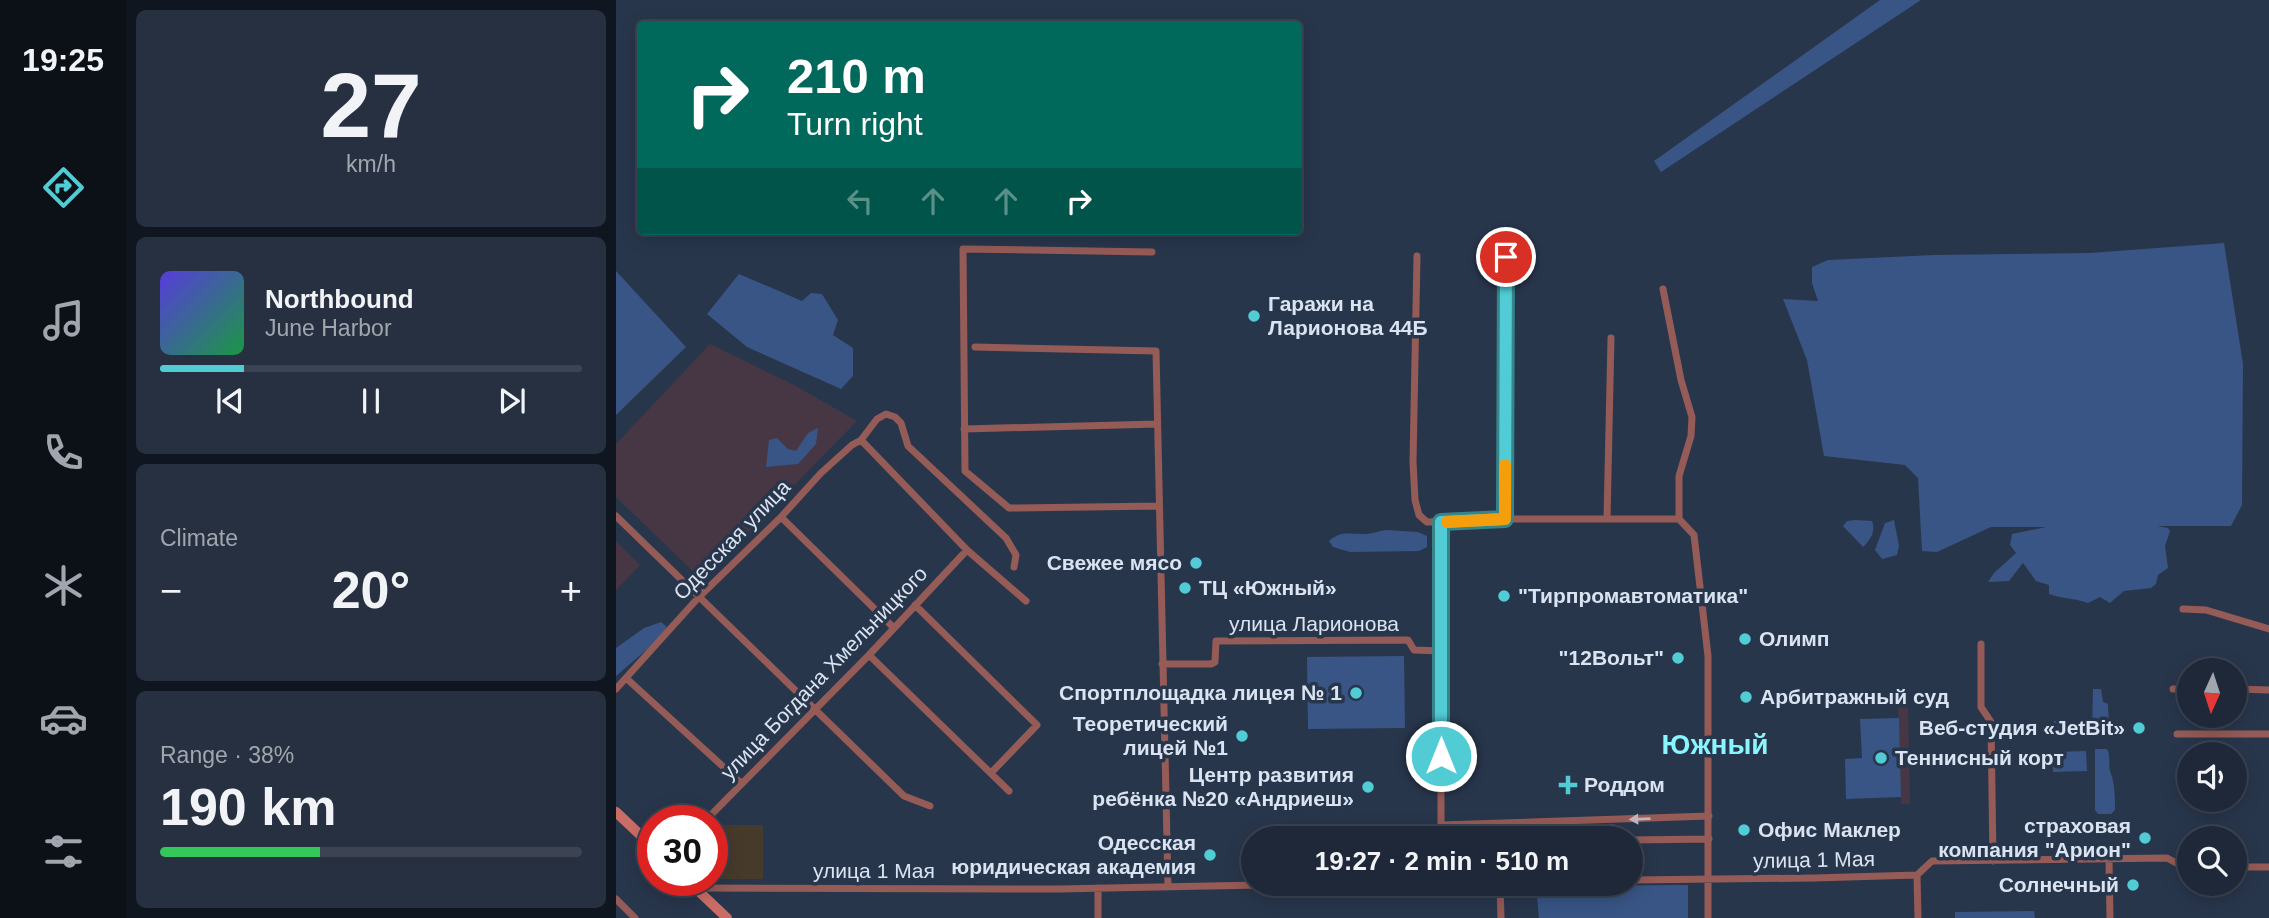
<!DOCTYPE html>
<html lang="en">
<head>
<meta charset="utf-8">
<style>
	body { margin:0; font-family:Helvetica,sans-serif; background:#263041; color:#f1f3f6; height:100vh; display:flex; flex-direction:column; font-size:26px; white-space:nowrap }
	* { box-sizing:border-box; margin:0 }
	p { font-size:23px; color:#a1a6ae }
	.icon { flex:none; width:38px; height:38px; fill:none; stroke:currentColor; stroke-width:2; stroke-linecap:round; stroke-linejoin:round }
	.map { position:relative; flex:1; overflow:hidden }
	.panel { display:flex; flex-direction:column; gap:10px; padding:10px; background:#10161f; width:490px }
	.panel>* { flex:none }
	.hud { position:absolute; left:21px; top:21px; width:665px; height:214px; border-radius:7px; box-shadow:0 4px 18px #0003,0 0 0 2px #3c4453; background:#00695c; color:#fff; overflow:hidden }
	.needle { width:46px; rotate:183deg }
	.controls { position:absolute; left:1561px; top:658px; display:grid; gap:14px }
	.controls a { display:grid; place-items:center; width:70px; height:70px; border-radius:50%; background:#1e2839; box-shadow:0 4px 18px #0003,0 0 0 2px #3c4453; font-size:35px }
	.speed { position:absolute; left:21px; top:805px; display:flex; gap:14px; font-size:35px; font-weight:700; text-align:center }
	.speed>* { display:grid; place-content:center; width:91px; height:91px; border-radius:50%; background:#1e2839; box-shadow:0 4px 18px #0003,0 0 0 2px #3c4453; line-height:1 }
	.speed .limit { border:10px solid #d22; background:#fff; color:#111 }
	.pin { position:absolute; display:grid; place-items:center; width:60px; height:60px; color:#fff; margin:-30px; border:4px solid #fff; border-radius:50%; box-shadow:0 2px 7px #0007 }
	.me { position:absolute; width:77px; margin:-38px; rotate:0deg; stroke-linejoin:round; filter:drop-shadow(0 0 5px #0008) }
	.turn { display:flex; align-items:center; gap:24px; height:147px; padding:0 35px; font-size:32px }
	.turn .icon { width:91px; height:91px; stroke-width:2.5 }
	.turn b { display:block; font-size:49px; line-height:60px }
	.lanes { display:flex; align-items:center; height:66px; padding:0 35px; background:#0003; justify-content:center; gap:35px; direction:ltr }
	.lanes .off { opacity:.35 }
	.big { font-size:52px; font-weight:700; line-height:1.1 }
	.panel .tile { flex:1; display:flex; flex-direction:column; justify-content:center; gap:10px; min-width:0; padding:0 24px; border-radius:10px; background:#263041 }
	.panel .dial { align-items:center; gap:0 }
	.dial b { font-size:91px; line-height:1 }
	.song { display:flex; align-items:center; gap:21px }
	.cover { width:84px; height:84px; border-radius:10px; background:linear-gradient(135deg,hsl(250 70% 55%),hsl(140 70% 35%)) }
	.played { height:7px; border-radius:4px; background:linear-gradient(90deg,#51ccd5 20%,#3c4453 20%) }
	.keys { display:flex; justify-content:space-around; direction:ltr }
	.heat { display:flex; justify-content:space-between; align-items:center; font-size:38px; direction:ltr }
	.charge { height:10px; border-radius:5px; background:linear-gradient(90deg,#34c759 38%,#3c4453 0) }
	.trip { position:absolute; left:625px; top:826px; width:402px; height:70px; border-radius:35px; background:#1e2839; box-shadow:0 4px 18px #0003,0 0 0 2px #3c4453; font-weight:700; line-height:70px; text-align:center }
	main { display:flex; flex:1; min-height:0 }
	.dock { display:flex; flex-direction:column; width:126px; justify-content:space-around; align-items:center; background:#0c1017; color:#a1a6ae }
	.dock .icon { width:49px; height:49px }
	.dock .on { color:#51ccd5 }
	.dock b { font-size:32px; color:#f1f3f6 }
	.map>svg:first-child { display:block }
	.commercial { fill:#473744 }
	.industrial { fill:#463b2b }
	.green { fill:#385585 }
	.lines { fill:none; stroke-linecap:round; stroke-linejoin:round }
	.street { stroke:#955b56; stroke-width:7 }
	.secondary { stroke:#ca6d67; stroke-width:10 }
	.oneway { fill:#c2b3bb }
	.route-casing { stroke:#35858a; stroke-width:18 }
	.route { stroke:#51ccd5; stroke-width:12 }
	.slow { stroke:#f59e0b; stroke-width:12 }
	.poi-dot { fill:#51ccd5; stroke:#28364c; stroke-width:2.5 }
	.labels { text-anchor:middle; stroke-width:7; stroke-linejoin:round; paint-order:stroke }
	.poi-label { font-size:21px; font-weight:bold; fill:#dae3f1; stroke:#28364c; text-anchor:end }
	.street-label { font-size:21px; fill:#dae3f1; stroke:#28364c }
	.district-label { font-size:28px; font-weight:bold; fill:#89f5fd; stroke:#28364c }
</style>
</head>
<body>
<main>
<nav class="dock">
<b>19:25</b>
<svg class="icon on" aria-label="directions" viewBox="0 0 24 24"><path d="M12 3l9 9-9 9-9-9zM9 14v-3h6M13 9l2 2-2 2"/></svg>
<svg class="icon" aria-label="music" viewBox="0 0 24 24"><path d="M9 18V5l10-2v13"/><circle cx="6" cy="18" r="3"/><circle cx="16" cy="16" r="3"/></svg>
<svg class="icon" aria-label="phone" viewBox="0 0 24 24"><path d="M5 4h4l2 5-3 2q2 4 5 5l2-3 5 2v4C11 20 4 13 5 4z"/></svg>
<svg class="icon" aria-label="climate" viewBox="0 0 24 24"><path d="M12 3v18M4 7l16 10M4 17L20 7"/></svg>
<svg class="icon" aria-label="car" viewBox="0 0 24 24"><path d="M5 17H2v-5l4-1 3-4h7l3 4 3 1v5h-3M9 17h6M6 11h13"/><circle cx="7" cy="17" r="2"/><circle cx="17" cy="17" r="2"/></svg>
<svg class="icon" aria-label="filters" viewBox="0 0 24 24"><path d="M4 7h16M4 17h16"/><circle cx="9" cy="7" r="2"/><circle cx="15" cy="17" r="2"/></svg>
</nav>
<section class="panel">
<div class="tile dial"><b>27</b><p>km/h</p></div>
<div class="tile">
<div class="song"><i class="cover"></i><div><b>Northbound</b><p>June Harbor</p></div></div>
<div class="played"></div>
<div class="keys"><svg class="icon" aria-label="previous" viewBox="0 0 24 24"><path d="M18 5L8 12l10 7zM5 5v14"/></svg><svg class="icon" aria-label="pause" viewBox="0 0 24 24"><path d="M8 5v14M16 5v14"/></svg><svg class="icon" aria-label="next" viewBox="0 0 24 24"><path d="M6 5l10 7-10 7zM19 5v14"/></svg></div>
</div>
<div class="tile"><p>Climate</p>
<div class="heat"><a>−</a><b class="big">20°</b><a>+</a></div>
</div>
<div class="tile"><p>Range · 38%</p><b class="big">190 km</b><div class="charge"></div></div>
</section>
<div class="map">
<svg width="1653" height="918" viewBox="0 0 1653 918">
	<rect width="100%" height="100%" fill="#28364c"/>
	<path class="commercial" d="M94 344 178 385 241 421 86 580 0 497V444Z
		M0 541 24 565 0 590Z
		M1282 704H1292L1294 804H1285Z"/>
	<path class="industrial" d="M96 825H147V879H96Z"/>
	<path class="green" d="M1264 0H1305L1045 172 1038 161Z
		M1608 243 1627 364 1626 505 1615 526H1541L1552 528 1554 531 1549 546 1552 568 1542 575 1540 584 1535 588 1508 591 1494 603 1484 597 1472 603C1459 598 1446 599 1433 594V585L1420 581 1407 563 1393 581 1372 582 1378 573 1400 553 1394 545 1396 534 1430 527H1375L1321 552 1306 551 1302 478 1289 465 1208 456 1191 360 1167 299 1202 301 1196 283V267L1212 260 1318 255 1474 253Z
		M0 271 70 347 0 415Z
		M123 274 186 301 195 293 206 294 222 320 217 335 237 348V376L225 389 131 347 91 314Z
		M202 428 200 444 182 464 150 467 153 440 161 438 172 449 180 451 192 433Z
		M1239 520 1256 521C1260 532 1254 540 1247 547L1227 526 1231 521Z
		M1278 520 1283 546 1281 555 1266 559 1259 550 1269 523Z
		M770 530 802 532 811 536V547L803 551 734 552 717 547 713 541C725 531 732 534 746 534 753 535 762 531 770 530Z
		M45 622 51 627 42 640 0 676V648L28 628Z
		M788 656 789 728 692 729 691 657Z
		M1477 689H1485L1487 702 1492 704 1493 730 1489 733H1478L1476 730Z
		M1283 718 1285 797 1230 799 1229 759 1246 758 1244 719Z
		M1438 721H1468V731H1439Z
		M1479 749H1491C1495 756 1492 763 1494 771 1499 784 1499 796 1499 810L1495 814H1482L1479 810Z
		M1470 751 1471 771 1437 772V752Z
		M969 824H999V837L969 838Z
		M911 827V837L892 838V828Z
		M1072 885V918H923L920 886Z
		M1418 911 1419 918H1339V912Z"/>
	<g class="lines">
		<path class="street" d="M536 252 347 249 349 471 393 508 543 506
			M801 256 797 462 799 500 803 515 811 522 889 519H1063
			M1047 289 1065 380 1076 417 1075 436 1063 476V519L1078 535 1092 656V918
			M359 347 540 351 552 886
			M348 429 541 424
			M245 440 351 550 410 601
			M0 516 288 796 314 806
			M165 517 277 627
			M889 519 890 257
			M991 519 995 338
			M825 522V838
			M299 605 421 725 375 773
			M1567 609 1590 610 1653 629
			M1365 644V707L1375 722 1377 861
			M253 655 393 791
			M546 664H595L599 662 600 641 792 640 798 650 825 651
			M10 678 125 783
			M0 689 82 598 165 517 205 473 236 445 245 440 261 419 270 414 279 417 285 423 292 446 390 538 400 555 398 567
			M1557 689H1573
			M1619 689 1653 690
			M1561 734H1653
			M89 821 253 655 351 550
			M825 825 1093 816
			M1015 840 1093 839
			M1493 859 1494 918
			M1619 867H1653
			M1301 875 1302 918
			M1015 880 1198 878 1301 875 1316 861 1551 858 1566 866H1573
			M884 884 885 918
			M81 888 442 889 689 884
			M0 899 19 918
			M482 918V888"/>
		<path class="secondary" d="M0 812 37 847
			M71 880 111 918"/>
	</g>
	<defs><path id="oneway-solid" d="M-6-.8H1V-3.2L6.5 0L1 3.2V.8H-6Z" transform="scale(1.75)"/></defs>
	<use class="oneway" href="#oneway-solid" transform="translate(1024 819) rotate(178)"/>
	<g class="lines">
		<defs>
			<path id="route" d="M825 756V522L889 519 890 257"/>
		</defs>
		<use href="#route" class="route-casing"/>
		<use href="#route" class="route"/>
		<path class="slow" d="M831 522 889 519V465"/>
	</g>
	<g class="poi-dot">
		<circle cx="638" cy="316" r="7"/>
		<circle cx="580" cy="563" r="7"/>
		<circle cx="569" cy="588" r="7"/>
		<circle cx="888" cy="596" r="7"/>
		<circle cx="1129" cy="639" r="7"/>
		<circle cx="1062" cy="658" r="7"/>
		<circle cx="740" cy="693" r="7"/>
		<circle cx="1130" cy="697" r="7"/>
		<circle cx="1523" cy="728" r="7"/>
		<circle cx="626" cy="736" r="7"/>
		<circle cx="1265" cy="758" r="7"/>
		<path d="M948.5 774.5h7v7h7v7h-7v7h-7v-7h-7v-7h7z"/>
		<circle cx="752" cy="787" r="7"/>
		<circle cx="1128" cy="830" r="7"/>
		<circle cx="1529" cy="838" r="7"/>
		<circle cx="594" cy="855" r="7"/>
		<circle cx="1517" cy="885" r="7"/>
	</g>
	<g class="labels">
		<g class="poi-label">
			<text x="652" y="311" text-anchor="start">Гаражи на<tspan x="652" dy="24">Ларионова 44Б</tspan></text>
			<text x="566" y="570">Свежее мясо</text>
			<text x="583" y="595" text-anchor="start">ТЦ «Южный»</text>
			<text x="902" y="603" text-anchor="start">"Тирпромавтоматика"</text>
			<text x="1143" y="646" text-anchor="start">Олимп</text>
			<text x="1048" y="665">"12Вольт"</text>
			<text x="726" y="700">Спортплощадка лицея № 1</text>
			<text x="1144" y="704" text-anchor="start">Арбитражный суд</text>
			<text x="612" y="731">Теоретический<tspan x="612" dy="24">лицей №1</tspan></text>
			<text x="1509" y="735">Веб-студия «JetBit»</text>
			<text x="1279" y="765" text-anchor="start">Теннисный корт</text>
			<text x="738" y="782">Центр развития<tspan x="738" dy="24">ребёнка №20 «Андриеш»</tspan></text>
			<text x="968" y="792" text-anchor="start">Роддом</text>
			<text x="1515" y="833">страховая<tspan x="1515" dy="24">компания "Арион"</tspan></text>
			<text x="1142" y="837" text-anchor="start">Офис Маклер</text>
			<text x="580" y="850">Одесская<tspan x="580" dy="24">юридическая академия</tspan></text>
			<text x="1503" y="892">Солнечный</text>
		</g>
		<g class="street-label">
			<text transform="translate(116 540) rotate(-46)" y="7">Одесская улица</text>
			<text x="698" y="631">улица Ларионова</text>
			<text transform="translate(208 673) rotate(-46)" y="7">улица Богдана Хмельницкого</text>
			<text transform="translate(1198 860) rotate(-1)" y="7">улица 1 Мая</text>
			<text x="258" y="878">улица 1 Мая</text>
		</g>
		<g class="district-label">
			<text x="1099" y="754">Южный</text>
		</g>
	</g>
</svg>
<div class="controls">
<a><svg class="needle" viewBox="-14 -14 28 28"><path d="M0-13l5 13h-10z" fill="#e53935"/><path d="M0 13l5-13h-10z" fill="#a1a6ae"/></svg></a>
<a><svg class="icon" aria-label="sound" viewBox="0 0 24 24"><path d="M4 9h4l5-4v14l-5-4H4zM17 9q2 3 0 6"/></svg></a>
<a><svg class="icon" aria-label="search" viewBox="0 0 24 24"><circle cx="10" cy="10" r="6"/><path d="M15 15l6 6"/></svg></a>
</div>
<div class="speed"><div class="limit">30</div></div>
<div class="pin" style="left:890px;top:257px;background:#d93025"><svg class="icon" aria-label="arrive" viewBox="0 0 24 24"><path d="M6 21V4h12l-3 4 3 4H6"/></svg></div>
<svg class="me" style="left:825px;top:756px" viewBox="-20 -20 40 40"><circle r="17" fill="#51ccd5" stroke="#fff" stroke-width="3"/><path d="M0-11L8 9 0 5-8 9z" fill="#fff"/></svg>
<div class="trip">19:27 · 2 min · 510 m</div>
<div class="hud">
<div class="turn"><svg class="icon" aria-label="right" viewBox="0 0 24 24"><path d="M7 20v-9h11M14 6l5 5-5 5"/></svg><div><b>210 m</b>Turn right</div></div>
<div class="lanes"><svg class="icon off" aria-label="left" viewBox="0 0 24 24"><path d="M17 20v-9H6M10 6l-5 5 5 5"/></svg><svg class="icon off" aria-label="ahead" viewBox="0 0 24 24"><path d="M12 20V5M6 11l6-6 6 6"/></svg><svg class="icon off" aria-label="ahead" viewBox="0 0 24 24"><path d="M12 20V5M6 11l6-6 6 6"/></svg><svg class="icon" aria-label="right" viewBox="0 0 24 24"><path d="M7 20v-9h11M14 6l5 5-5 5"/></svg></div>
</div>
</div>
</main>
</body>
</html>
